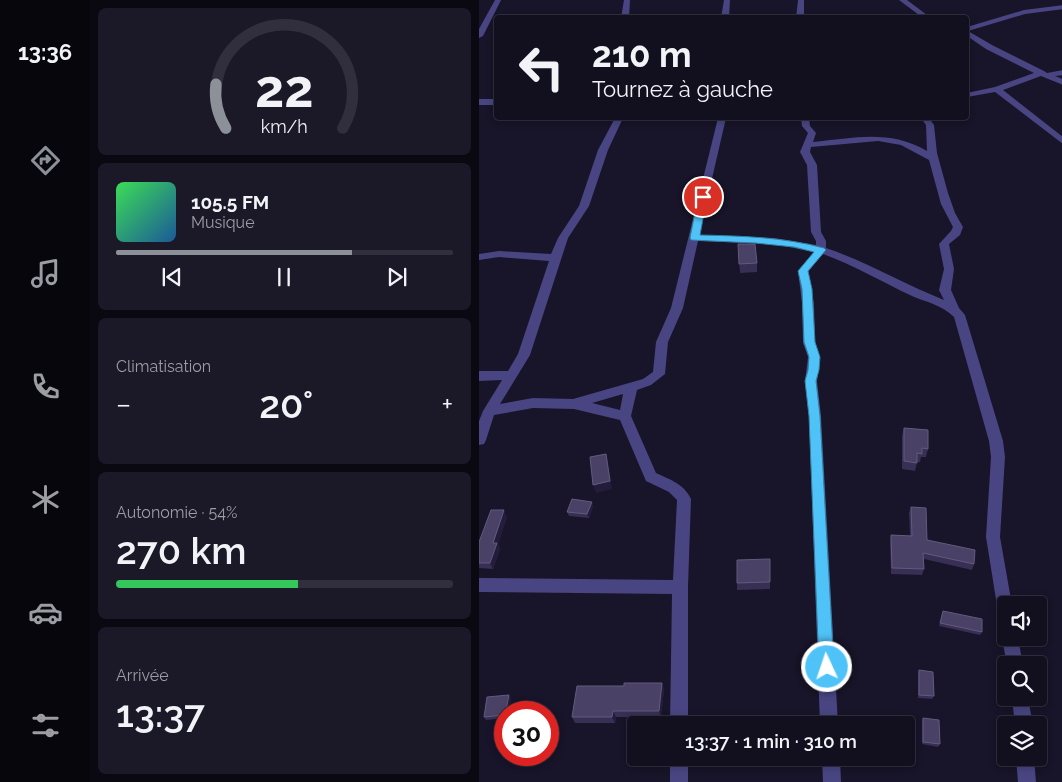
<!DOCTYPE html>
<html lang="fr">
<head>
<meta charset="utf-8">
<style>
	body { margin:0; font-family:Raleway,sans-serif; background:#1b1828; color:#f1f3f6; height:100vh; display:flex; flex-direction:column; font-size:19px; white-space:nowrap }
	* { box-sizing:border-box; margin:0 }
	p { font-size:16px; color:#9c9ca4 }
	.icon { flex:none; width:28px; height:28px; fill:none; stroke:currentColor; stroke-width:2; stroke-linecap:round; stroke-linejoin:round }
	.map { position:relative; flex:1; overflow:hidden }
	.details { display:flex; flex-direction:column; gap:8px; padding:8px; background:#0a0811; width:389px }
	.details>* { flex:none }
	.hud { position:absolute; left:15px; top:15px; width:475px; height:105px; border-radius:5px; box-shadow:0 2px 8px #0003,0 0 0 1px #312f3d; background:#120f1f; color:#f1f3f6; overflow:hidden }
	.buttons { position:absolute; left:518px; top:596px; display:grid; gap:10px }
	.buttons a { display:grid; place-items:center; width:50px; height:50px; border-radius:5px; background:#120f1f; box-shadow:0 2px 8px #0003,0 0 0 1px #312f3d; font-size:25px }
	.speed { position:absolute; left:15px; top:701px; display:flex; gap:10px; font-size:25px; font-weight:700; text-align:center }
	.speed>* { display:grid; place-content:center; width:65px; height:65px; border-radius:50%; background:#120f1f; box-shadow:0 2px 8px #0003,0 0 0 1px #312f3d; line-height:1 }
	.speed .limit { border:8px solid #d22; background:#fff; color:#111 }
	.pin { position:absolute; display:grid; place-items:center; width:42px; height:42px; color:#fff; margin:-21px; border:2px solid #fff; border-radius:50%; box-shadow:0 1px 5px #0007 }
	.me { position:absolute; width:55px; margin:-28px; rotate:357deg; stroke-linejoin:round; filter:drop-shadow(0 0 4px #0008) }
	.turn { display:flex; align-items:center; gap:18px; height:105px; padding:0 15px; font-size:22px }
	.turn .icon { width:65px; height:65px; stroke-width:2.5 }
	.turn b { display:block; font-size:35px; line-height:42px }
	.big { font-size:38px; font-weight:600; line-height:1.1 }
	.details .card { flex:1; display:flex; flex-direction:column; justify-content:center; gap:8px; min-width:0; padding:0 18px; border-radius:8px; background:#1b1828 }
	.details .dial { align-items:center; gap:0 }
	.dial svg { height:130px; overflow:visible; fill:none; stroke:#312f3d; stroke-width:7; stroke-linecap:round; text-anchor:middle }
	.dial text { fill:#f1f3f6; stroke:none }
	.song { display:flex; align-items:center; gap:15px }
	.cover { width:60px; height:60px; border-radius:8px; background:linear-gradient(135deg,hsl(130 70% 55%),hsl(210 70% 35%)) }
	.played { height:5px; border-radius:2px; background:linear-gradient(90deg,#8c9099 70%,#312f3d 70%) }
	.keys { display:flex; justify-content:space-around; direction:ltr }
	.heat { display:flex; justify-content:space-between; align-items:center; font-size:28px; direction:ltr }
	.charge { height:8px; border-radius:4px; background:linear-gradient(90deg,#34c759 54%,#312f3d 0) }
	.trip { position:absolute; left:148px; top:716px; width:288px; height:50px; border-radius:5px; background:#120f1f; box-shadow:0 2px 8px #0003,0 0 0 1px #312f3d; font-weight:600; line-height:50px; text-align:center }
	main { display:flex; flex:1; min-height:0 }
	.tabs { display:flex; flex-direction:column; width:90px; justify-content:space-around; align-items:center; background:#07060c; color:#9c9ca4 }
	.tabs .icon { width:35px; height:35px }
	.tabs .on { color:#8c9099 }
	.tabs b { font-size:22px; color:#f1f3f6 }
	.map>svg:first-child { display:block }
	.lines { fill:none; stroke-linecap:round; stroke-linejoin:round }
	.minor { fill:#484582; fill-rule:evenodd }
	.wall { fill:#372f54 }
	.shaded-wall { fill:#231c3b }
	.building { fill:#494266; stroke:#625b7d }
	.route { fill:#4fc3f7; stroke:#337fa1 }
</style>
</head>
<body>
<main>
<nav class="tabs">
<b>13:36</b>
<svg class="icon on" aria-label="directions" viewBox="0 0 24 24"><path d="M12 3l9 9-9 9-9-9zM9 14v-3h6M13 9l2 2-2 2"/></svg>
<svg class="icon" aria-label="music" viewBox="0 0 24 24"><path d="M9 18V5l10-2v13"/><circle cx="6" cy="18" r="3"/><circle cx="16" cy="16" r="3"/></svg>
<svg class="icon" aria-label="phone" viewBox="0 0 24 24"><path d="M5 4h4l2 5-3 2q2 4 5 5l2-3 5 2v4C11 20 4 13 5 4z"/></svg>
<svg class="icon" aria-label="climate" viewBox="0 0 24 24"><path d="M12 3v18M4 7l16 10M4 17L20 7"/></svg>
<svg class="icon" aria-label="car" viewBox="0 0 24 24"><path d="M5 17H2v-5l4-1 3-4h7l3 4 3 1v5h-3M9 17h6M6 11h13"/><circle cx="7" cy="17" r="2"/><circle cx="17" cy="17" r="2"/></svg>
<svg class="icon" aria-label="filters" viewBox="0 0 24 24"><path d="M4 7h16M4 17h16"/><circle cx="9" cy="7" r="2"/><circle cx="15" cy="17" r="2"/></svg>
</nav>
<section class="details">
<div class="card dial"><svg viewBox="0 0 100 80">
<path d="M14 69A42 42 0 1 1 86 69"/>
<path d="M14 69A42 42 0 0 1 8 42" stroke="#8c9099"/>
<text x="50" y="56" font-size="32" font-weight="700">22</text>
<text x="50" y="72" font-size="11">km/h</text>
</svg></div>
<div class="card">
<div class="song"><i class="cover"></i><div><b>105.5 FM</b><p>Musique</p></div></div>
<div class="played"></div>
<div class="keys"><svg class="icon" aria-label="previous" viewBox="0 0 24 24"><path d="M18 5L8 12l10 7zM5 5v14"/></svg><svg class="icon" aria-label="pause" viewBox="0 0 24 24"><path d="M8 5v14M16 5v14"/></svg><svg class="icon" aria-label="next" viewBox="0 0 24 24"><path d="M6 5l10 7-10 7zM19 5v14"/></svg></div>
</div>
<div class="card"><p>Climatisation</p>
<div class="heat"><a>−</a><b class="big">20°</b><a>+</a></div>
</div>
<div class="card"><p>Autonomie · 54%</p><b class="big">270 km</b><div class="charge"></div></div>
<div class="card"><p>Arrivée</p><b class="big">13:37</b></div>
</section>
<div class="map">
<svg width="584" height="782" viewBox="0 0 584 782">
	<rect width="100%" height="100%" fill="#181429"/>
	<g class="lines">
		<path class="minor" d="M16 0H22L4 36 0 38V29Z
			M145 0H151L150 18H142Z
			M245 0H251L250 18H242Z
			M319 0H325V18H317Z
			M420 0H428L452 18H444Z
			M584 5V9L546 14 489 31 513 45 565 71 568 73 584 70V75L576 76 584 79V85L562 76 524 90 584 137V144L516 92 488 97V93L516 87 555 73 507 49 488 36V27L545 10Z
			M0 99H18V105H0Z
			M136 118H144L129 150 110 206 89 238 51 355 21 404 54 398 94 399 164 379 174 372 177 342 192 308 239 118H247L220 235 295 238 337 245V241L332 232 328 165 321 152 329 133 323 126 322 118H330L331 126 337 133 334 142C375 138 411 129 448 151L447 125 442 118H450L455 125 458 153 469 193 476 213 484 227 481 235 470 244 475 269 472 290 480 308 486 315 524 441 526 457 521 537 533 605H526V620L520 618 507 537 512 457 510 441 475 317C463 305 447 302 433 296 403 282 375 265 344 254L329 272 335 303 336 343 341 357 338 381 342 416 359 725H341L330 416 326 381 329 357 324 343 323 303 319 271 335 252 295 244 219 241 204 308 189 342 186 374 172 385 158 390 152 416 177 473C192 480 205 484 212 499L209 587V725H191L193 594 0 592V578L194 580 198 500 190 492 167 481 141 420 95 409 54 408 15 415 7 440 5 444 0 445V421L4 411 23 380 0 381V371H29L39 354 70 261 20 257 0 260V254L20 251 72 254 79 238 100 206 119 150ZM399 141 422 145 450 160 462 204 474 227 472 231 460 244 465 269 460 290 465 300C425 284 388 262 347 248V241L342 232 338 165 331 152 332 147ZM144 394 141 410 113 403Z
			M526 632V638H539L544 665H528L523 638Z
			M533 698H549L554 725H536Z
			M191 758H209V782H191Z
			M343 758H361L362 782H344Z
			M537 758H555L557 782H539Z"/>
	</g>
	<path class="wall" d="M259 244 278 263V272L261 273Z
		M425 428 449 449 447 457H442L441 462H438L436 471 423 469V436Z
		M114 506 110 518 90 516 88 512Z
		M432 507 448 540 495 564 493 570 445 559V569L443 575 412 574 411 541 412 535 431 536 430 513Z
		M28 517 19 544 21 549 14 569 0 568V542Z
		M291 559V589L258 590V583Z
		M464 611 503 632 501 635 460 626Z
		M326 654 338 676V679H325Z
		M440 670 455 696 453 699 439 698V673Z
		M183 683 185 689 182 717H137L136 723H96L93 717 145 686Z
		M32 698 30 712H26V718L7 720 5 717Z
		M444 718 461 744 459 747 443 744V721Z"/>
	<path class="shaded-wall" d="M127 454 129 462 133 489 117 493 114 485Z
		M113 502 114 506 110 518 108 514Z
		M25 510 28 517 19 544 21 549 14 569 11 563 14 543Z
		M183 683 185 689 182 717 180 711Z
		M30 695 32 698 30 712H27Z
		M134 711 137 717 136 723 133 717Z"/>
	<path class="building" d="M259 244H276L278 263 260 264Z
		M425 428 449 430V449L443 448V454L438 453V463L425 461Z
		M127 454 131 481 114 485 111 457Z
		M93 499 113 502 108 514 88 512Z
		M432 507 447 508 448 540 496 550 495 564 444 553 445 569 413 568 412 535 433 536Z
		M12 510H25L14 543H18L11 563H0V542Z
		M291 559V582L258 583V560Z
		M464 611 503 619V632L461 623Z
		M326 654 337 655 338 676 326 675Z
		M440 670 454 672 455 696 440 695Z
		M145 683H183L180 711H134L133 717H93L98 686H145Z
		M30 695 26 715 5 717 8 697Z
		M444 718 460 720 461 744 444 742Z"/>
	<path class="route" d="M224 194 228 197 221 235C263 236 304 237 345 248L347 250 329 271 333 289 336 342 341 357 340 370 337 381 341 416 355 667 353 672 348 674 342 672 340 667 330 416 326 381 329 370 330 357 325 342 323 289 319 271 335 252 315 247 276 243 212 240 211 238 219 197Z"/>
</svg>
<div class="buttons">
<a><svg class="icon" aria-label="sound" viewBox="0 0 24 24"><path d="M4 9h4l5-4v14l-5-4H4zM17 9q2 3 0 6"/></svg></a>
<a><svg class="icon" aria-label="search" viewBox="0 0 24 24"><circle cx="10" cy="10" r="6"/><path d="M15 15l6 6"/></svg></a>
<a><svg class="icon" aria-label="layers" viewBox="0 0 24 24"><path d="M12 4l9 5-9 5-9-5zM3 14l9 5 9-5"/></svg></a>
</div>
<div class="speed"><div class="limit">30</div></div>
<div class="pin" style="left:224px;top:197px;background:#d93025"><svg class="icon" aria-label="arrive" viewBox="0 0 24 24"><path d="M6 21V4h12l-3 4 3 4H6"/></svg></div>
<svg class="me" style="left:348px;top:667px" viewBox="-20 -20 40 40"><circle r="17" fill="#4fc3f7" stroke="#fff" stroke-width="3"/><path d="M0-11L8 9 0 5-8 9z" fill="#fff"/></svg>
<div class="trip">13:37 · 1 min · 310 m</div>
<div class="hud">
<div class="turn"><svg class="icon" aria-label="left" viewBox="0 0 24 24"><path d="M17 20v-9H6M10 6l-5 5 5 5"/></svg><div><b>210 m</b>Tournez à gauche</div></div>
</div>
</div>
</main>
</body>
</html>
